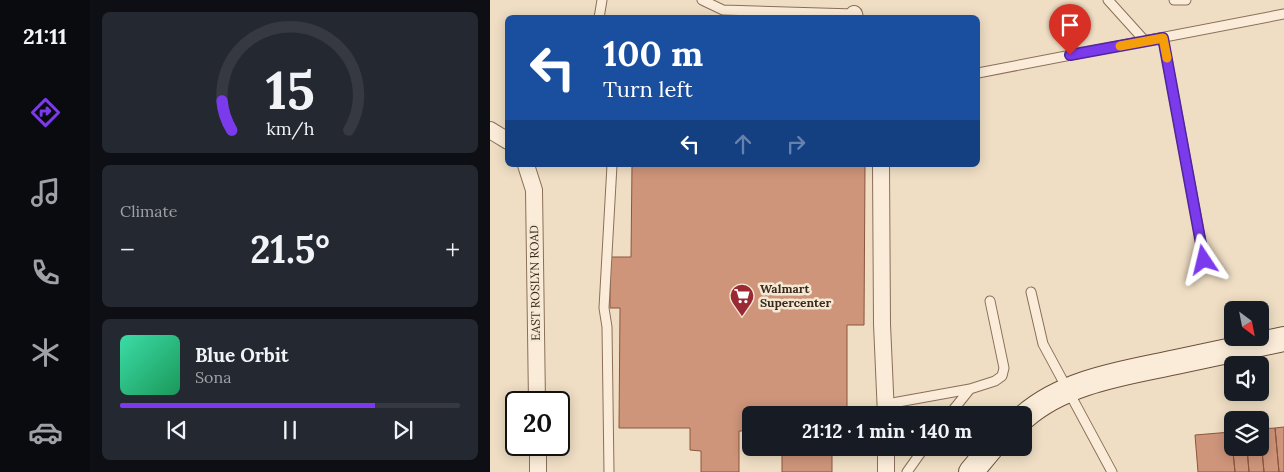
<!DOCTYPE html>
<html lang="en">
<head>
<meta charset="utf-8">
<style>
	body { margin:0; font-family:Lora,serif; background:#242831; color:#f1f3f6; height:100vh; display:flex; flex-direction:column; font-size:19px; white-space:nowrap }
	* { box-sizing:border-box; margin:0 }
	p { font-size:16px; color:#9ea1a6 }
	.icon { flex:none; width:28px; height:28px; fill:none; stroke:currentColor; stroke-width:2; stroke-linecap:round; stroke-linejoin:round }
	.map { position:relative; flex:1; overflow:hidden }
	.panel { display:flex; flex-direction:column; gap:12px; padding:12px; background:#0d0f14; width:400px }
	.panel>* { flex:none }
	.top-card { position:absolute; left:15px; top:15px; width:475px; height:152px; border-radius:8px; box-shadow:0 2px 12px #0003; background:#1a4fa0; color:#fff; overflow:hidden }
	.needle { width:32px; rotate:148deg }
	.buttons { position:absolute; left:734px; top:301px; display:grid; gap:10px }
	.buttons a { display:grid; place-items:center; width:45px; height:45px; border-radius:8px; background:#171b24; box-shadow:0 2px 12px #0003; font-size:25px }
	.speed { position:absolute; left:15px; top:391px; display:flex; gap:10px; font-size:25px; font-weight:700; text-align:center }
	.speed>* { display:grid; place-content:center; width:65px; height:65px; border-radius:50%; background:#171b24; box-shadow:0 2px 12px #0003; line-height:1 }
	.speed .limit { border:2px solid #111; border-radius:8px; background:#fff; color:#111 }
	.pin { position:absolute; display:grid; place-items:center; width:42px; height:42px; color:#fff; margin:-51px -21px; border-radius:50% 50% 50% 0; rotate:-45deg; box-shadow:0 0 5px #0007 }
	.pin .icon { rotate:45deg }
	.me { position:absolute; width:55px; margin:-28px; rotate:350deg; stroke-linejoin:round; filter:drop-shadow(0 0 4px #0008) }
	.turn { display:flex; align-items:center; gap:18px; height:105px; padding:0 15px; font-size:22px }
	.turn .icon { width:65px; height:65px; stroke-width:2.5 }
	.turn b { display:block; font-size:35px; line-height:42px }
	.lanes { display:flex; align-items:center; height:48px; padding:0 15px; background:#0003; justify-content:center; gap:25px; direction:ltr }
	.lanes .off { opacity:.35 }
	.big { font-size:38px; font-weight:800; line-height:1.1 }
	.panel .widget { flex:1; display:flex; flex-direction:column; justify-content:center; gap:8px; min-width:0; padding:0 18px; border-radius:8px; background:#242831 }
	.panel .dial { align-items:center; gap:0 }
	.dial svg { height:130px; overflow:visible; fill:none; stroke:#363941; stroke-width:7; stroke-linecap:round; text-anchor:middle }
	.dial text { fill:#f1f3f6; stroke:none }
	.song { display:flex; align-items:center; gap:15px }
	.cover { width:60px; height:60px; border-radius:8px; background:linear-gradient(135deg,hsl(160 70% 55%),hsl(150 70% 35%)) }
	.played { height:5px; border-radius:2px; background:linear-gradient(90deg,#7c3aed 75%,#363941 75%) }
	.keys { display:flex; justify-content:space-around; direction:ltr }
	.heat { display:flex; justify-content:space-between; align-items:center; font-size:28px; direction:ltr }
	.trip { position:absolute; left:252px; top:406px; width:290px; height:50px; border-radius:8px; background:#171b24; box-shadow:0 2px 12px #0003; font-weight:800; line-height:50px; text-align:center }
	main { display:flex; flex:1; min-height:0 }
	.tabs { display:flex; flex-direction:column; width:90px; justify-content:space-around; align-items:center; background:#090b0e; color:#9ea1a6 }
	.tabs .icon { width:35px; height:35px }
	.tabs .on { color:#7c3aed }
	.tabs b { font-size:22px; color:#f1f3f6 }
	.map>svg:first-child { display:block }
	.building { fill:#ce957a; stroke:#8a563f }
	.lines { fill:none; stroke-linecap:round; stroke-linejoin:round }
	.lane-casing { stroke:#8a6f5a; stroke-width:11 }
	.street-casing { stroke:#8a6f5a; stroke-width:18 }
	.secondary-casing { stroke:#6c513d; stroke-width:26 }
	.lane { stroke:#faecd8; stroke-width:9 }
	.street { stroke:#faecd8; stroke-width:16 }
	.secondary { stroke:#faecd8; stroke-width:24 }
	.route-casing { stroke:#51269a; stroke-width:12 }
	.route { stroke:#7c3aed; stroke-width:9 }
	.slow { stroke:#f59e0b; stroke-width:9 }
	.labels { text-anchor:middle; stroke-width:5; stroke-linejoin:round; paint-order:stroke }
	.street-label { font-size:12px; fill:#3a291e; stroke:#f6e9d4 }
	.poi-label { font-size:12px; font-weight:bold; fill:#3a291e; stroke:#f6e9d4; text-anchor:start }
</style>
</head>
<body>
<main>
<nav class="tabs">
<b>21:11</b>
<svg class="icon on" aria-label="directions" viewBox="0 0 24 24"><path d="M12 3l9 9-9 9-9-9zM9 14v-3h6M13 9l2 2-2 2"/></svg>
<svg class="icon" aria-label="music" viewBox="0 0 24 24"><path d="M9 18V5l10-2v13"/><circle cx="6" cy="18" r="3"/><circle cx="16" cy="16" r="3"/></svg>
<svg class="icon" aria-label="phone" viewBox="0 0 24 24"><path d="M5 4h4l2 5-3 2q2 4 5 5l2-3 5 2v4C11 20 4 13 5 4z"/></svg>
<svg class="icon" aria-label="climate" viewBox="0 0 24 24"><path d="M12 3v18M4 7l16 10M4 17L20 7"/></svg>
<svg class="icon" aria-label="car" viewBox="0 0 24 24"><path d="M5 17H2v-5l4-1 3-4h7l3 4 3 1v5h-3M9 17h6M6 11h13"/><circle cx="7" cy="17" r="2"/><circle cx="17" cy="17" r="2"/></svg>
</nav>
<section class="panel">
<div class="widget dial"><svg viewBox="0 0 100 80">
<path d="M14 69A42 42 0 1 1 86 69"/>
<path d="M14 69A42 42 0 0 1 8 51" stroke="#7c3aed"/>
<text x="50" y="56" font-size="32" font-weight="700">15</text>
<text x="50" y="72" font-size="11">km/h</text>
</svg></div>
<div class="widget"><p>Climate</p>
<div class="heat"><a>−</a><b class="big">21.5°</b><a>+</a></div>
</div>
<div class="widget">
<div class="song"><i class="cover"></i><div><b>Blue Orbit</b><p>Sona</p></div></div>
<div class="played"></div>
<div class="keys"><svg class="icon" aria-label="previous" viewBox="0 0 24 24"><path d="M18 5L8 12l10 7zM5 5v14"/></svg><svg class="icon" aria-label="pause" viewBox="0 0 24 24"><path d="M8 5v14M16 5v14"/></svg><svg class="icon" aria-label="next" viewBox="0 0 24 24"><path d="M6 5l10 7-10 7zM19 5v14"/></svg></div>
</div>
</section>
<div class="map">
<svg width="794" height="472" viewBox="0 0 794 472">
	<rect width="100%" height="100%" fill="#efdec4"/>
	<path class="building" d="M142 165H375L374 325H357V415H261V431H249V472H211V451L200 450V428H129L130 308H120V257H141Z
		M794 427V472H789L785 428Z
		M785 428 789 472H774L770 429Z
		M770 429 774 472H759L757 448H770Z
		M742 431V448H757L759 472H745L741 432Z
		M741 432 745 472H708L705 435Z
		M292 448H342V472H292Z"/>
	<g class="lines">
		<defs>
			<path id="lane" d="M212 0 233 10 364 14
				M618 0 655 41
				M684 0H696
				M109 18 112 0
				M673 38 714 259
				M488 73 794 14
				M541 292 553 344 622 472
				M397 404 480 389
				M459 415 480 389 505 381 512 376 514 368 500 301
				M119 472 117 327 114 308 122 165
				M417 472 434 448"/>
			<path id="street" d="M364 14 365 18
				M0 130 18 141
				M36 165 44 190 47 402
				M391 165 392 324 396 415
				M48 445V472
				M396 472V448"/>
			<path id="secondary" d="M534 417C575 381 635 373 686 362 722 354 758 347 794 339
				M481 472 501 448"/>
		</defs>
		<use href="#lane" class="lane-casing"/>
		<use href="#street" class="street-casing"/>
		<use href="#secondary" class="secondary-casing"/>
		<use href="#lane" class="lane"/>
		<use href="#street" class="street"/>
		<use href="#secondary" class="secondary"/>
	</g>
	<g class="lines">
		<defs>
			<path id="route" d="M580 55 673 38 714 260"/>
		</defs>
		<use href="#route" class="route-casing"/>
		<use href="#route" class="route"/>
		<path class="slow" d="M630 46 673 38 677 58"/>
	</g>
	<defs>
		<symbol id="supermarket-pin" viewBox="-11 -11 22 30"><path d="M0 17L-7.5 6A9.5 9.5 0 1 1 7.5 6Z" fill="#9b2934" stroke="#f6e9d4"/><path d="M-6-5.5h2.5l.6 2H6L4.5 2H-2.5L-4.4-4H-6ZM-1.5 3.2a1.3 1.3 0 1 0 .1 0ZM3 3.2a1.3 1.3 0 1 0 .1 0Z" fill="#fff"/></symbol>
	</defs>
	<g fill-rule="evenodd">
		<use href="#supermarket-pin" x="238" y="282" width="28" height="38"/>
	</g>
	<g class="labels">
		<g class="street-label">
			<text transform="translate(45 283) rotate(-91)" y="4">EAST ROSLYN ROAD</text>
		</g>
		<g class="poi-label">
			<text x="270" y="293">Walmart<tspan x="270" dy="14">Supercenter</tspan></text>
		</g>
	</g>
</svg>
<div class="buttons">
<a><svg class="needle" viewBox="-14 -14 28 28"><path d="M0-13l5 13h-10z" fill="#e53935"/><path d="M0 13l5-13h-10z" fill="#9ea1a6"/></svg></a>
<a><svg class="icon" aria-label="sound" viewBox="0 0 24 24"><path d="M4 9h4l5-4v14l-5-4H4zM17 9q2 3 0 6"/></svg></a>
<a><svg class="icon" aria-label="layers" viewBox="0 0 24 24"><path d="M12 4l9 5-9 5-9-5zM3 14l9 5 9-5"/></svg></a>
</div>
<div class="speed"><div class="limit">20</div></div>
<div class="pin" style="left:580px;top:55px;background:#d93025"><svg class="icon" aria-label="arrive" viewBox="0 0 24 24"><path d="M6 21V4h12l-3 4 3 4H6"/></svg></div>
<svg class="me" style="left:714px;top:260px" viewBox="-20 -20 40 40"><path d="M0-17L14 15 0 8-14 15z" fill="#7c3aed" stroke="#fff" stroke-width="4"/></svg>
<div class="trip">21:12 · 1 min · 140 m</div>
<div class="top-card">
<div class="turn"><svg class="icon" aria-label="left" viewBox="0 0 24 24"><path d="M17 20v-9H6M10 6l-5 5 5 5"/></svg><div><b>100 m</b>Turn left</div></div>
<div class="lanes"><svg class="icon" aria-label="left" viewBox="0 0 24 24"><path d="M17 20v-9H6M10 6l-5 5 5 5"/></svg><svg class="icon off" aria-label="ahead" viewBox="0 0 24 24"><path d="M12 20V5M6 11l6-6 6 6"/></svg><svg class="icon off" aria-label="right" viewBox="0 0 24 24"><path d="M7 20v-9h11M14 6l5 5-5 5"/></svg></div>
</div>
</div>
</main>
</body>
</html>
